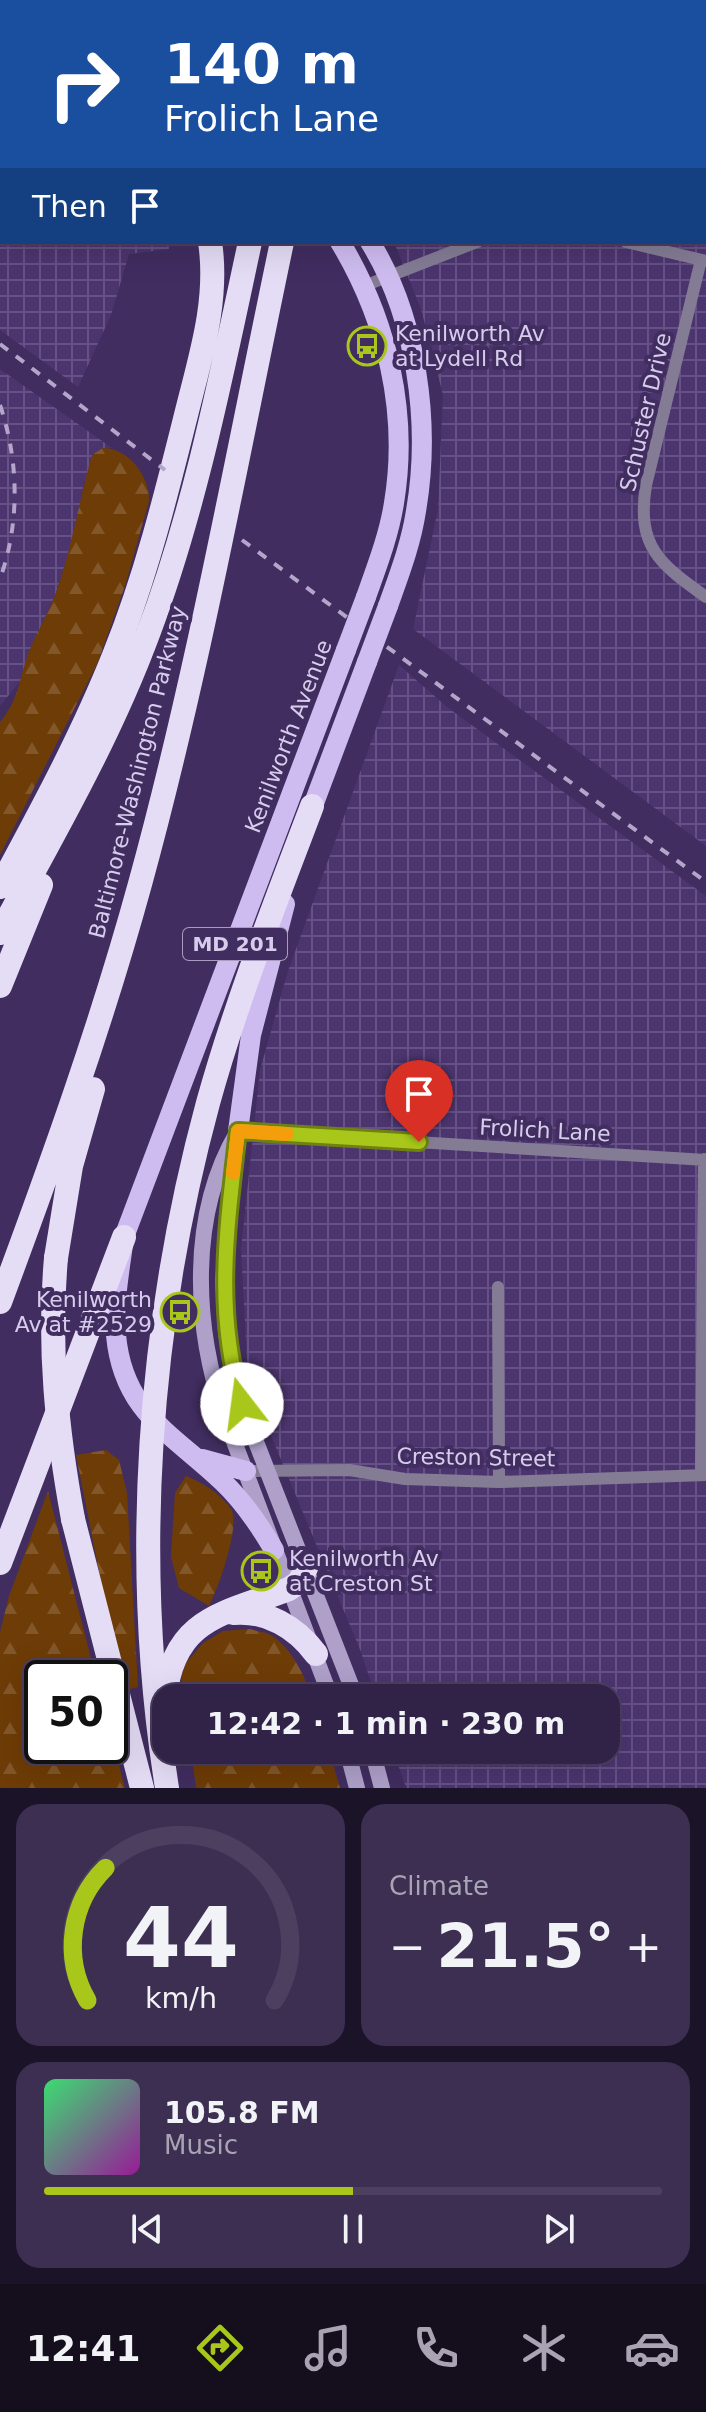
<!DOCTYPE html>
<html lang="en">
<head>
<meta charset="utf-8">
<style>
	body { margin:0; font-family:"DejaVu Sans",sans-serif; background:#3d2f52; color:#f1f3f6; height:100vh; display:flex; flex-direction:column; font-size:30px; white-space:nowrap }
	* { box-sizing:border-box; margin:0 }
	p { font-size:26px; color:#a8a4b4 }
	.icon { flex:none; width:44px; height:44px; fill:none; stroke:currentColor; stroke-width:2; stroke-linecap:round; stroke-linejoin:round }
	.map { position:relative; height:1788px; overflow:hidden }
	.panel { display:flex; flex-direction:column; gap:16px; padding:16px; background:#1b1328; flex:1 }
	.panel>* { flex:none }
	.hud { position:absolute; left:0px; top:0px; width:706px; height:244px; box-shadow:0 8px 32px #0002,0 0 0 2px #4c3f60; background:#1a4fa0; color:#fff; overflow:hidden }
	.speed { position:absolute; left:24px; top:1660px; display:flex; gap:16px; font-size:40px; font-weight:700; text-align:center }
	.speed>* { display:grid; place-content:center; width:104px; height:104px; border-radius:50%; background:#312248; box-shadow:0 8px 32px #0002,0 0 0 2px #4c3f60; line-height:1 }
	.speed .limit { border:4px solid #111; border-radius:12px; background:#fff; color:#111 }
	.pin { position:absolute; display:grid; place-items:center; width:68px; height:68px; color:#fff; margin:-82px -34px; border-radius:50% 50% 50% 0; rotate:-45deg; box-shadow:0 0 8px #0007 }
	.pin .icon { rotate:45deg }
	.me { position:absolute; width:88px; margin:-44px; rotate:345deg; stroke-linejoin:round; filter:drop-shadow(0 0 6px #0008) }
	.turn { display:flex; align-items:center; gap:28px; height:168px; padding:0 32px; font-size:36px }
	.turn .icon { width:104px; height:104px; stroke-width:2.5 }
	.turn b { display:block; font-size:56px; line-height:68px }
	.then { display:flex; align-items:center; height:76px; padding:0 32px; background:#0003; gap:16px; font-size:30px }
	.big { font-size:60px; font-weight:700; line-height:1.1 }
	.panel .card { flex:1; display:flex; flex-direction:column; justify-content:center; gap:12px; min-width:0; padding:0 28px; border-radius:24px; background:#3d2f52 }
	.panel .dial { align-items:center; gap:0 }
	.dial svg { height:208px; overflow:visible; fill:none; stroke:#4c3f60; stroke-width:7; stroke-linecap:round; text-anchor:middle }
	.dial text { fill:#f1f3f6; stroke:none }
	.song { display:flex; align-items:center; gap:24px }
	.cover { width:96px; height:96px; border-radius:12px; background:linear-gradient(135deg,hsl(140 70% 55%),hsl(300 70% 35%)) }
	.played { height:8px; border-radius:4px; background:linear-gradient(90deg,#a9c71a 50%,#4c3f60 50%) }
	.keys { display:flex; justify-content:space-around; direction:ltr }
	.heat { display:flex; justify-content:space-between; align-items:center; font-size:44px; direction:ltr }
	.panel .tiles { flex:1; display:grid; gap:16px; grid-template-columns:1fr 1fr }
	.card:last-child { grid-column:span 2 }
	.trip { position:absolute; left:152px; top:1684px; width:468px; height:80px; border-radius:24px; background:#312248; box-shadow:0 8px 32px #0002,0 0 0 2px #4c3f60; font-weight:700; line-height:80px; text-align:center }
	.dock { display:flex; height:128px; justify-content:space-around; align-items:center; background:#140e1d; color:#a8a4b4 }
	.dock .icon { width:56px; height:56px }
	.dock .current { color:#a9c71a }
	.dock b { font-size:36px; color:#f1f3f6 }
	.map>svg:first-child { display:block }
	.industrial { fill:url(#industrial-grid) }
	.forest { fill:url(#forest-firs) }
	.lines { fill:none; stroke-linecap:round; stroke-linejoin:round }
	.minor { stroke:#847c95; stroke-width:12 }
	.secondary { stroke:#aea0c9; stroke-width:16 }
	.primary { stroke:#cebcf0; stroke-width:20 }
	.motorway { stroke:#e5ddf6; stroke-width:24 }
	.rail { stroke:#b3a6ca; stroke-width:4; stroke-dasharray:10 10; stroke-linecap:butt }
	.primary-bridge { stroke:#cebcf0; stroke-width:20 }
	.motorway-bridge { stroke:#e5ddf6; stroke-width:24 }
	.route-casing { stroke:#6e8111; stroke-width:20 }
	.route { stroke:#a9c71a; stroke-width:14 }
	.slow { stroke:#f59e0b; stroke-width:14 }
	.labels { text-anchor:middle; stroke-width:8; stroke-linejoin:round; paint-order:stroke }
	.shield { fill:#412d60; stroke:#a99cc1; stroke-width:2 }
	.shield-label { font-size:20px; font-weight:bold; fill:#d6cceb }
	.poi-label { font-size:22px; fill:#d6cceb; stroke:#412d60; text-anchor:start }
	.street-label { font-size:22px; fill:#d6cceb; stroke:#412d60 }
</style>
</head>
<body>
<div class="map">
<svg width="706" height="1788" viewBox="0 0 706 1788">
	<defs>
		<pattern id="industrial-grid" width="8" height="8" patternUnits="userSpaceOnUse" patternTransform="scale(2)"><rect width="8" height="8" fill="#4c356f"/><path d="M0 4h8M4 0v8" fill="none" stroke="#655184"/></pattern>
		<pattern id="forest-firs" width="22" height="20" patternUnits="userSpaceOnUse" patternTransform="scale(2)"><rect width="22" height="20" fill="#6e3c06"/><path d="M5 1l3.5 6h-7zM16 11l3.5 6h-7z" fill="#82572a"/></pattern>
	</defs>
	<rect width="100%" height="100%" fill="#412d60"/>
	<path class="industrial" d="M432 0H706V846L413 629 438 509 443 395 421 309 394 242H704V2H431Z
		M0 11 2 242H168L169 249 129 254 111 315 78 387 0 330Z
		M0 369 112 448H103L84 483 76 529 55 596 29 652 22 679 0 706Z
		M399 665 447 707 706 896V1788H406L393 1750H606V1698H376L361 1652 269 1431 247 1360 241 1249 260 1070 288 971Z"/>
	<path class="forest" d="M103 448C129 448 150 477 149 501L125 586 97 664 0 855V722C19 701 20 674 30 649 38 630 49 612 56 593 72 547 79 501 92 455Z
		M106 1450 119 1460 127 1493 138 1687 130 1689 107 1612 76 1455Z
		M186 1476C203 1483 221 1494 231 1509 241 1525 218 1589 209 1606L179 1588 171 1557 175 1493Z
		M48 1491 96 1678H42V1746H110V1732L125 1788H0V1632L9 1596Z
		M250 1629C256 1631 264 1632 269 1634 291 1646 305 1676 312 1698H184L181 1677 186 1663 203 1643 223 1631Z
		M191 1750H329L340 1788H196Z"/>
	<g class="lines">
		<path class="minor" d="M451 2 452 0
			M0 171H2
			M626 242 706 261
			M701 260 646 485C636 547 660 564 706 597
			M364 286 477 242
			M238 1131 706 1160
			M498 1287 499 1482
			M246 1471 349 1470 405 1479 499 1482 706 1475
			M701 1475 704 1159"/>
		<path class="secondary" d="M238 1131C188 1215 194 1326 224 1415L331 1698
			M237 1141 223 1280 226 1332 231 1364 249 1424 356 1698
			M347 1750 357 1788
			M372 1750 382 1788"/>
		<path class="primary" d="M55 0 58 2
			M99 0 102 2
			M340 242C387 320 409 412 394 503 389 535 377 566 366 597
			M370 242C417 318 431 424 416 511 411 544 399 575 388 606
			M308 819 367 662
			M238 1131 251 1035 285 904
			M202 1459 246 1471
			M274 1550C260 1526 244 1502 223 1482 173 1434 123 1413 116 1335 113 1303 120 1269 124 1237L346 650"/>
		<path class="motorway" d="M5 0 7 2
			M300 2V0
			M332 2V0
			M0 887C41 811 83 734 115 653 146 576 166 495 186 415 200 358 219 301 210 242
			M0 933C53 835 109 739 148 634 195 510 222 372 250 242
			M0 986 41 885
			M56 1258 71 1166 93 1089
			M0 1302C51 1165 101 1026 140 884 198 673 237 456 282 242
			M73 1519 142 1788
			M0 1563 124 1237
			M233 1613C267 1610 296 1627 316 1654
			M165 1697C174 1617 224 1614 289 1589L299 1582 306 1568
			M167 1788C131 1562 148 1324 208 1103 236 1002 275 904 312 806"/>
		<path class="rail" d="M0 344 165 470
			M0 405C19 461 20 523 0 579
			M242 540 706 882"/>
		<path class="primary-bridge" d="M346 650 366 597
			M367 662 388 606"/>
		<path class="motorway-bridge" d="M56 1258C48 1347 57 1432 73 1519"/>
	</g>
	<g class="lines">
		<defs>
			<path id="route" d="M242 1404C214 1310 227 1227 238 1131L419 1142"/>
		</defs>
		<use href="#route" class="route-casing"/>
		<use href="#route" class="route"/>
		<path class="slow" d="M233 1173 238 1131 287 1134"/>
	</g>
	<defs>
		<symbol id="bus-ring" viewBox="-11 -11 22 22"><circle r="9.5" fill="#412d60" stroke="#a9c71a" stroke-width="1.5"/><path d="M-5-6H5V4H4V6H2V4H-2V6H-4V4H-5ZM-3.5-4V0h7V-4ZM-3.5 1.2v1.5H-2V1.2ZM2 1.2v1.5H3.5V1.2Z" fill="#a9c71a"/></symbol>
	</defs>
	<g fill-rule="evenodd">
		<use href="#bus-ring" x="345" y="324" width="44" height="44"/>
		<use href="#bus-ring" x="158" y="1290" width="44" height="44"/>
		<use href="#bus-ring" x="239" y="1549" width="44" height="44"/>
	</g>
	<g class="labels">
		<rect class="shield" x="183" y="928" width="104" height="32" rx="6"/>
		<g class="shield-label">
			<text x="235" y="951">MD 201</text>
		</g>
		<g class="poi-label">
			<text x="395" y="341">Kenilworth Av<tspan x="395" dy="25">at Lydell Rd</tspan></text>
			<text x="152" y="1307" text-anchor="end">Kenilworth<tspan x="152" dy="25">Av at #2529</tspan></text>
			<text x="289" y="1566">Kenilworth Av<tspan x="289" dy="25">at Creston St</tspan></text>
		</g>
		<g class="street-label">
			<text transform="translate(645 412) rotate(-77)" y="8">Schuster Drive</text>
			<text transform="translate(288 736) rotate(-69)" y="8">Kenilworth Avenue</text>
			<text transform="translate(137 772) rotate(-76)" y="8">Baltimore-Washington Parkway</text>
			<text transform="translate(545 1130) rotate(3)" y="8">Frolich Lane</text>
			<text transform="translate(476 1457) rotate(1)" y="8">Creston Street</text>
		</g>
	</g>
</svg>
<div class="speed"><div class="limit">50</div></div>
<div class="pin" style="left:419px;top:1142px;background:#d93025"><svg class="icon" aria-label="arrive" viewBox="0 0 24 24"><path d="M6 21V4h12l-3 4 3 4H6"/></svg></div>
<svg class="me" style="left:242px;top:1404px" viewBox="-20 -20 40 40"><circle r="19" fill="#fff"/><path d="M0-13L10 11 0 6-10 11z" fill="#a9c71a"/></svg>
<div class="trip">12:42 · 1 min · 230 m</div>
<div class="hud">
<div class="turn"><svg class="icon" aria-label="right" viewBox="0 0 24 24"><path d="M7 20v-9h11M14 6l5 5-5 5"/></svg><div><b>140 m</b>Frolich Lane</div></div>
<div class="then">Then<svg class="icon" aria-label="arrive" viewBox="0 0 24 24"><path d="M6 21V4h12l-3 4 3 4H6"/></svg></div>
</div>
</div>
<section class="panel">
<div class="tiles">
<div class="card dial"><svg viewBox="0 0 100 80">
<path d="M14 69A42 42 0 1 1 86 69"/>
<path d="M14 69A42 42 0 0 1 21 18" stroke="#a9c71a"/>
<text x="50" y="56" font-size="32" font-weight="700">44</text>
<text x="50" y="72" font-size="11">km/h</text>
</svg></div>
<div class="card"><p>Climate</p>
<div class="heat"><a>−</a><b class="big">21.5°</b><a>+</a></div>
</div>
<div class="card">
<div class="song"><i class="cover"></i><div><b>105.8 FM</b><p>Music</p></div></div>
<div class="played"></div>
<div class="keys"><svg class="icon" aria-label="previous" viewBox="0 0 24 24"><path d="M18 5L8 12l10 7zM5 5v14"/></svg><svg class="icon" aria-label="pause" viewBox="0 0 24 24"><path d="M8 5v14M16 5v14"/></svg><svg class="icon" aria-label="next" viewBox="0 0 24 24"><path d="M6 5l10 7-10 7zM19 5v14"/></svg></div>
</div>
</div>
</section>
<nav class="dock">
<b>12:41</b>
<svg class="icon current" aria-label="directions" viewBox="0 0 24 24"><path d="M12 3l9 9-9 9-9-9zM9 14v-3h6M13 9l2 2-2 2"/></svg>
<svg class="icon" aria-label="music" viewBox="0 0 24 24"><path d="M9 18V5l10-2v13"/><circle cx="6" cy="18" r="3"/><circle cx="16" cy="16" r="3"/></svg>
<svg class="icon" aria-label="phone" viewBox="0 0 24 24"><path d="M5 4h4l2 5-3 2q2 4 5 5l2-3 5 2v4C11 20 4 13 5 4z"/></svg>
<svg class="icon" aria-label="climate" viewBox="0 0 24 24"><path d="M12 3v18M4 7l16 10M4 17L20 7"/></svg>
<svg class="icon" aria-label="car" viewBox="0 0 24 24"><path d="M5 17H2v-5l4-1 3-4h7l3 4 3 1v5h-3M9 17h6M6 11h13"/><circle cx="7" cy="17" r="2"/><circle cx="17" cy="17" r="2"/></svg>
</nav>
</body>
</html>
